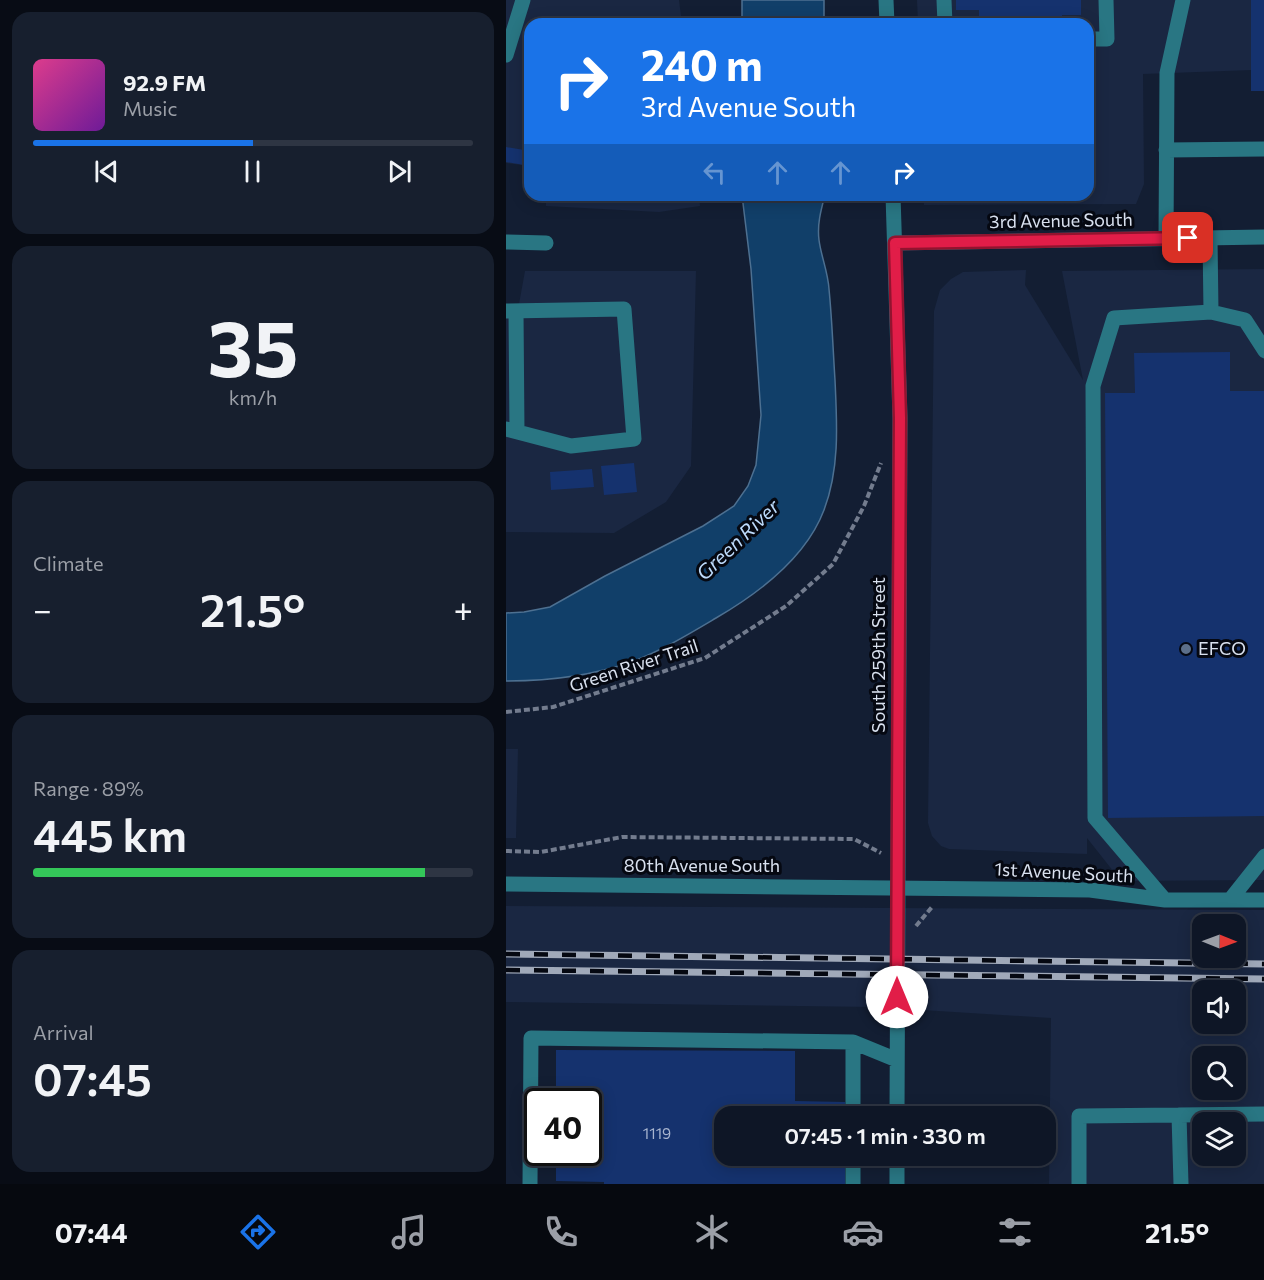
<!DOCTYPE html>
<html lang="en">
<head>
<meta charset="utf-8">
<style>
	body { margin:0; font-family:Commissioner,sans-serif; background:#171f2e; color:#f1f3f6; height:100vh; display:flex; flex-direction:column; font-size:22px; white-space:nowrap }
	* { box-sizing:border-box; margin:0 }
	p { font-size:20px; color:#9b9fa7 }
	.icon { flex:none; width:33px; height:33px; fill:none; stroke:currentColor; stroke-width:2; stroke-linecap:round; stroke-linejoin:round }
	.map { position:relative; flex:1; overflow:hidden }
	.panel { display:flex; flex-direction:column; gap:12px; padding:12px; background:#080c15; width:506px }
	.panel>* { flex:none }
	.guide { position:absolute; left:18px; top:18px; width:570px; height:183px; border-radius:18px; box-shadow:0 3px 15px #0003,0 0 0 2px #2e3543; background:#1a73e8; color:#fff; overflow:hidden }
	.needle { width:39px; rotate:91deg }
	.controls { position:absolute; left:686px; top:914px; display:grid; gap:12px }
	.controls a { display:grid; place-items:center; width:54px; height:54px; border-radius:12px; background:#0e1626; box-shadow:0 3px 15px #0003,0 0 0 2px #2e3543; font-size:30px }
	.speed { position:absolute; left:18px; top:1088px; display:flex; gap:12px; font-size:30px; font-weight:700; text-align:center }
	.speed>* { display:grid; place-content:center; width:78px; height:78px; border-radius:50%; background:#0e1626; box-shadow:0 3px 15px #0003,0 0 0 2px #2e3543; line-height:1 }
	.speed .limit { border:3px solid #111; border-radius:9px; background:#fff; color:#111 }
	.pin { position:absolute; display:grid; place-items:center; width:51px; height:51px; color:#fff; margin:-26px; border-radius:12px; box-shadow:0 3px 9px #0006 }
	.me { position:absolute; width:66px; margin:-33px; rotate:0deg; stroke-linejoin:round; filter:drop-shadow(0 0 4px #0008) }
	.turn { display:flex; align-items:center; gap:21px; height:126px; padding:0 18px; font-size:27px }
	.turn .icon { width:78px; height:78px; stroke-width:2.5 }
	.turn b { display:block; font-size:42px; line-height:51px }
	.lanes { display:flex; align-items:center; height:57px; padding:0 18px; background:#0003; justify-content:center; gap:30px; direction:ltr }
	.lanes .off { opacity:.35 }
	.big { font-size:45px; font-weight:600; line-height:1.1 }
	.panel .widget { flex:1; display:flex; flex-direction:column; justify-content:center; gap:9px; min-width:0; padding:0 21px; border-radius:18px; background:#171f2e }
	.panel .dial { align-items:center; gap:0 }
	.dial b { font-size:78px; line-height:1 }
	.song { display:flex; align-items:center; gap:18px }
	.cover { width:72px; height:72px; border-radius:9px; background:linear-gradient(135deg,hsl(330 70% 55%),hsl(280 70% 35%)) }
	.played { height:6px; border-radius:3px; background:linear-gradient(90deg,#1a73e8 50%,#2e3543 50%) }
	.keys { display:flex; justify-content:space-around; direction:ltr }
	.heat { display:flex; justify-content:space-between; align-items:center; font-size:33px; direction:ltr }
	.charge { height:9px; border-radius:4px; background:linear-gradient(90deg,#34c759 89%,#2e3543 0) }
	.trip { position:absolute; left:208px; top:1106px; width:342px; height:60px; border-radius:18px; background:#0e1626; box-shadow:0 3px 15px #0003,0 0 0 2px #2e3543; font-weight:600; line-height:60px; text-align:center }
	.tab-bar { display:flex; height:96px; justify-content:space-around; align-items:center; background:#06090f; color:#9b9fa7 }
	.tab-bar .icon { width:42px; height:42px }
	.tab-bar .selected { color:#1a73e8 }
	.tab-bar b { font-size:27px; color:#f1f3f6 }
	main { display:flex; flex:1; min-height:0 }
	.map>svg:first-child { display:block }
	.built { fill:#1a2742; fill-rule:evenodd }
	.water { fill:#113f69; stroke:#4d7091; stroke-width:1.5 }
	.building { fill:#15326e }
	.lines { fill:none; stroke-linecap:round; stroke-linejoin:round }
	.path { stroke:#737c8e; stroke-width:4; stroke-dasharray:6 3; stroke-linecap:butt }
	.minor { stroke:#297683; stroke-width:15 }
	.rail-casing { stroke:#a0a9b9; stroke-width:7 }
	.rail { stroke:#050811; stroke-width:4.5; stroke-dasharray:14; stroke-linecap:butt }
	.route-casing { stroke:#92132f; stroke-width:15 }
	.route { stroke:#e11d48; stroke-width:10 }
	.service-dot { fill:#5c6f8a; stroke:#050811; stroke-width:2 }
	.labels { text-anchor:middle; stroke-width:6; stroke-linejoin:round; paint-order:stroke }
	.number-label { font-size:15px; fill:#a8b5cf }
	.street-label { font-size:18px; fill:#d9e1ef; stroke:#050811 }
	.poi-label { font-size:18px; fill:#d9e1ef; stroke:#050811; text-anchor:start }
	.water-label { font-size:20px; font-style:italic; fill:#bddbfc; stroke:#050811 }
</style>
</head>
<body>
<main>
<section class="panel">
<div class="widget">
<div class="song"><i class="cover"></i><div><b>92.9 FM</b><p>Music</p></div></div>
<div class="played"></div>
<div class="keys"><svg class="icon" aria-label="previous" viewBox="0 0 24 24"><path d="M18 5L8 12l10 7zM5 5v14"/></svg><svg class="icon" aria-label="pause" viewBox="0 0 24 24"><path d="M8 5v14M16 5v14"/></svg><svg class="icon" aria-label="next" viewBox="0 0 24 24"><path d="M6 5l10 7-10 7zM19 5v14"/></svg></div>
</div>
<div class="widget dial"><b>35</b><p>km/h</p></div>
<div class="widget"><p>Climate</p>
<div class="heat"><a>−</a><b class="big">21.5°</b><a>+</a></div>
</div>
<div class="widget"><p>Range · 89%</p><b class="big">445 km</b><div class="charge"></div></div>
<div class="widget"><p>Arrival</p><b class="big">07:45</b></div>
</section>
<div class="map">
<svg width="759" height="1184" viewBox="0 0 759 1184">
	<rect width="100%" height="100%" fill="#131e33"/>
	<path class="built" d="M0 0H173L176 24H24V166L0 163Z
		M411 0H745L746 70 637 74 638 184 630 204 418 205 417 195H582V24H412Z
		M40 195H193L194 206 153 212 40 206Z
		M758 269V880L615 881 581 838V854L443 849 435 846 426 836 422 823 428 311 434 290 445 279 457 272 520 270 519 285 577 380 556 271Z
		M19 271H190L185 466 160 502 108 533 0 532V305L13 304Z
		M0 749H12L10 838H0Z
		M0 906 758 910V1184H543L545 1018 368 1007 0 1002ZM696 924H729V957H696ZM696 990H729V1023H696ZM696 1056H729V1089H696ZM696 1122H729V1155H696Z"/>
	<path class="water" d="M236 0H318V24H236Z
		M236 195H319C315 210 311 224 313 240 315 256 322 272 323 289 326 319 327 349 329 380 331 423 334 468 318 510 300 558 253 593 210 618 183 634 155 651 125 662 85 676 42 681 0 681V613L18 612 44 607 99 576 197 526 228 506 242 486 250 465 255 415 245 269Z"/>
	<path class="building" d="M450 0H575V15H556V19L473 18V10H450Z
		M745 0H759V91H745Z
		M0 147 24 151V166L0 162Z
		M512 195H574V199L512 200Z
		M724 352V391H758L759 816 602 818 599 393H629L628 353Z
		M128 463 131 492 98 495 95 466Z
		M86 469 88 487 45 490 44 472Z
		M50 1050 289 1051V1101L339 1102V1116H219V1155H339V1184H98V1182L50 1181V1152H82V1101H50Z"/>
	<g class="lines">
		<path class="path" d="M0 712 47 707 199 658 280 606 327 564 358 506 375 463
			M0 851 35 852 116 837 348 839 375 853
			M410 926 426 907
			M409 1004 417 1013"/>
		<path class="minor" d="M380 0 381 24
			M438 0 439 24
			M582 39H601L600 0
			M0 55 17 0
			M660 150 759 149
			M387 195 394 418 391 1116
			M704 238 705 312 739 320 759 351
			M660 239 661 73 677 0
			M0 242 40 243
			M389 243 759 237
			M0 311 118 309 128 439 65 446 0 429
			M10 311 11 432
			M0 884 584 890 659 900H759
			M659 900 589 818 587 386 608 318 705 312
			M724 900 759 856
			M673 1115 759 1114
			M347 1116V1042
			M24 1184 25 1038 347 1042 391 1060
			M347 1184V1155
			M391 1184V1155
			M573 1184V1116L673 1115 675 1184"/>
		<defs>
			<path id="rail" d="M0 954 759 964
				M0 970 759 979"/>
		</defs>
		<use href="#rail" class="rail-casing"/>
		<use href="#rail" class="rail"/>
	</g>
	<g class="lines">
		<defs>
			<path id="route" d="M391 997 394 418 389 243 682 238"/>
		</defs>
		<use href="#route" class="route-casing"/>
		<use href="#route" class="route"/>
	</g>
	<circle class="service-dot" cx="680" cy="649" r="6"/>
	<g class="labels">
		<g class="number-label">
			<text x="151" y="1139">1119</text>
		</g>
		<g class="street-label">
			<text transform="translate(555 221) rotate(-1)" y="6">3rd Avenue South</text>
			<text transform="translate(373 655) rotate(-90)" y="6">South 259th Street</text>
			<text transform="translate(128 666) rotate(-18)" y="6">Green River Trail</text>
			<text x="196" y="872">80th Avenue South</text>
			<text transform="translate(558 873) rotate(3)" y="6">1st Avenue South</text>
		</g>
		<g class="poi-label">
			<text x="692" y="655">EFCO</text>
		</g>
		<g class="water-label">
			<text transform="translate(232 540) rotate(-44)" y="7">Green River</text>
		</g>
	</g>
</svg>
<div class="controls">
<a><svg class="needle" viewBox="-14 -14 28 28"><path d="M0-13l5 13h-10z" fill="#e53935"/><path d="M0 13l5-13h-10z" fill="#9b9fa7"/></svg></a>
<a><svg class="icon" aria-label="sound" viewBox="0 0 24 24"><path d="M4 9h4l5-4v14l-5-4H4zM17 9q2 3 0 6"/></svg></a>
<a><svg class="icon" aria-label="search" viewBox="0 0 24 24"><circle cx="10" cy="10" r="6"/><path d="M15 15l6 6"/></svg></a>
<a><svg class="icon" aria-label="layers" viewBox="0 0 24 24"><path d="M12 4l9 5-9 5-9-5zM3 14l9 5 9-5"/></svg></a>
</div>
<div class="speed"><div class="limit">40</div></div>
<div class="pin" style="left:682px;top:238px;background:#d93025"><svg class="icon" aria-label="arrive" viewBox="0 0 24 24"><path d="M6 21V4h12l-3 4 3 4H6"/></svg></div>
<svg class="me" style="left:391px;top:997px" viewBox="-20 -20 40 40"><circle r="19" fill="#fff"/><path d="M0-13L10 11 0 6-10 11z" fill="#e11d48"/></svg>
<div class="trip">07:45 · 1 min · 330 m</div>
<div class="guide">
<div class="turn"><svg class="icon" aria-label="right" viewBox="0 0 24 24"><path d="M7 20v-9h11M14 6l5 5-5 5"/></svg><div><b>240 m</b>3rd Avenue South</div></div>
<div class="lanes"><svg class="icon off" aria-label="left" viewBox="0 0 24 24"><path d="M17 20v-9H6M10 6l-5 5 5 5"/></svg><svg class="icon off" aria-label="ahead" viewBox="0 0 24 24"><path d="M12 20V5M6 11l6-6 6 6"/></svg><svg class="icon off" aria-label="ahead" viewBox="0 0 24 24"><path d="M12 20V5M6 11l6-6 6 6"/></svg><svg class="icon" aria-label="right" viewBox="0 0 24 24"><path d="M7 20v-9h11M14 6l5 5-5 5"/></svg></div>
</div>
</div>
</main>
<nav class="tab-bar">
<b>07:44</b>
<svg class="icon selected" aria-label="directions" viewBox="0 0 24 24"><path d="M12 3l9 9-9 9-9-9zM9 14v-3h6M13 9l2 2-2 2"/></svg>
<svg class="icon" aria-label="music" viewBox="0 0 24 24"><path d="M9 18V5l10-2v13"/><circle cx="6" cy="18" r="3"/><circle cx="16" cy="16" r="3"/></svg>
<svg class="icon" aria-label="phone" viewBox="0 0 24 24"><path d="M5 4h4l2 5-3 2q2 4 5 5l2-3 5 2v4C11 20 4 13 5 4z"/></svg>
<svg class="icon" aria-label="climate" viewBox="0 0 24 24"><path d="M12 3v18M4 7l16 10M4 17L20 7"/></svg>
<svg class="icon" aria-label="car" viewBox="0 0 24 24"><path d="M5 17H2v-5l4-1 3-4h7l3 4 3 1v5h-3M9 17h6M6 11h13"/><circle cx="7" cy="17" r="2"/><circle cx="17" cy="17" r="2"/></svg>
<svg class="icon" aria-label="filters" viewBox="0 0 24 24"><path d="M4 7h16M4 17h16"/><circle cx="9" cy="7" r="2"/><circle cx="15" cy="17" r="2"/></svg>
<b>21.5°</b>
</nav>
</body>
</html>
